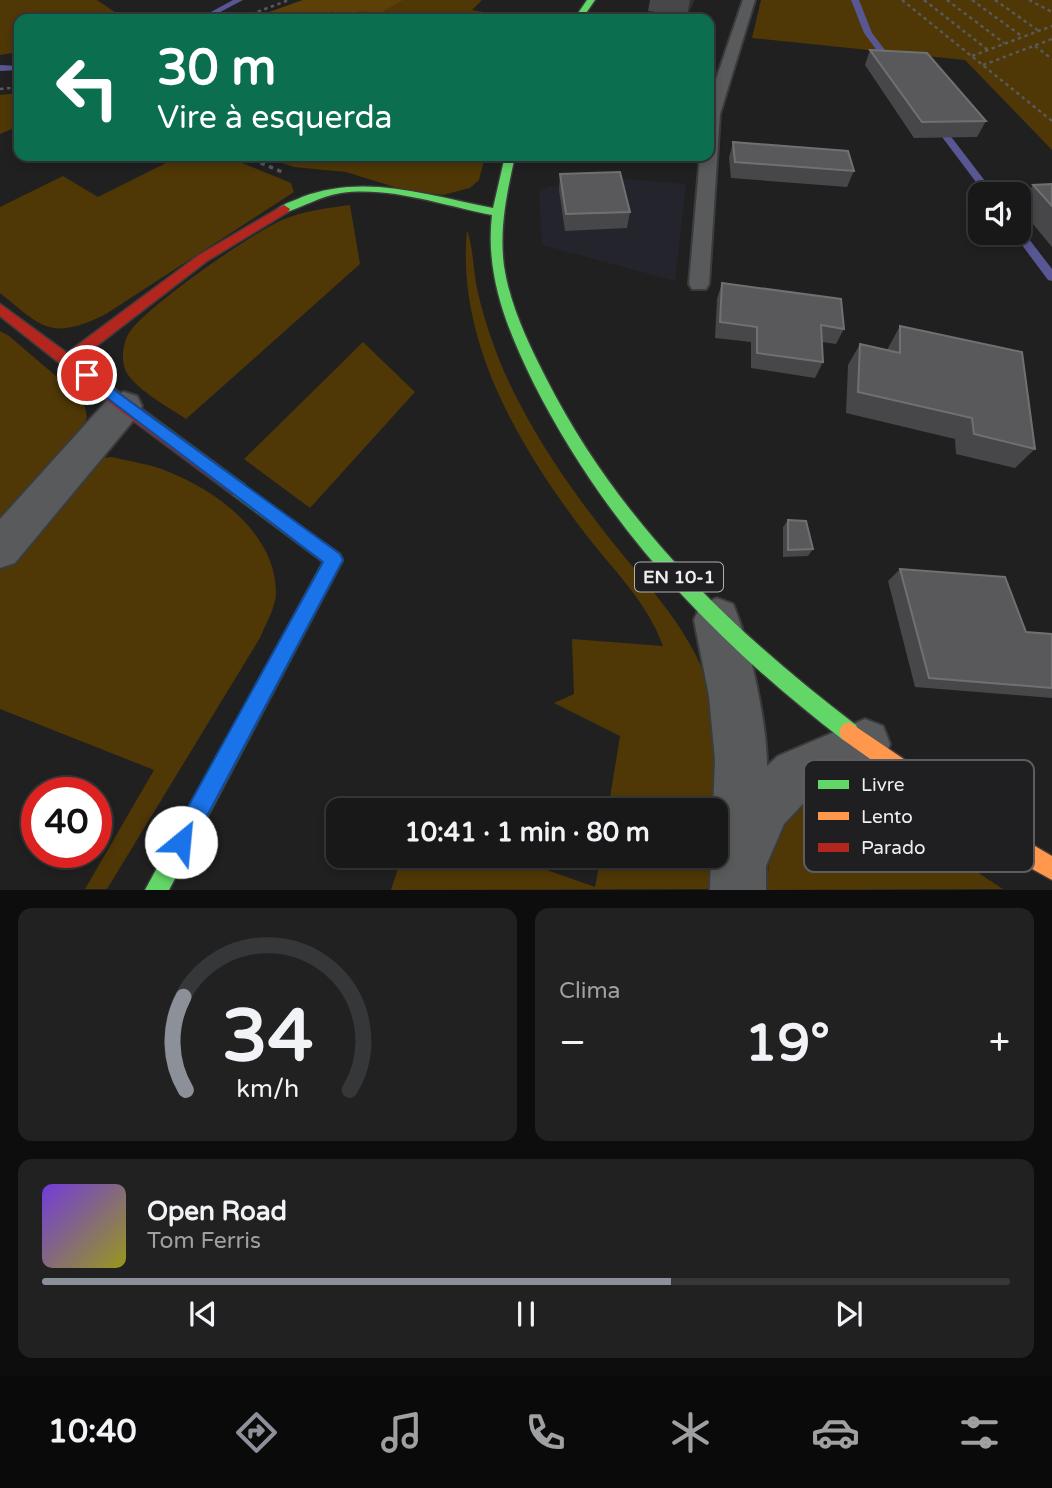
<!DOCTYPE html>
<html lang="pt">
<head>
<meta charset="utf-8">
<style>
	body { margin:0; font-family:"Varela Round",sans-serif; background:#212122; color:#f1f3f6; height:100vh; display:flex; flex-direction:column; font-size:26px; white-space:nowrap }
	* { box-sizing:border-box; margin:0 }
	p { font-size:23px; color:#9fa0a2 }
	.icon { flex:none; width:38px; height:38px; fill:none; stroke:currentColor; stroke-width:2; stroke-linecap:round; stroke-linejoin:round }
	.map { position:relative; height:890px; overflow:hidden }
	.details { display:flex; flex-direction:column; gap:18px; padding:18px; background:#0d0d0e; flex:1 }
	.details>* { flex:none }
	.banner { position:absolute; left:14px; top:14px; width:700px; height:147px; border-radius:14px; box-shadow:0 4px 10px #0003,0 0 0 2px #363738; background:#0b6e4f; color:#fff; overflow:hidden }
	.tools { position:absolute; left:968px; top:182px; display:grid; gap:14px }
	.tools a { display:grid; place-items:center; width:63px; height:63px; border-radius:14px; background:#181819; box-shadow:0 4px 10px #0003,0 0 0 2px #363738; font-size:35px }
	.speed { position:absolute; left:21px; top:777px; display:flex; gap:14px; font-size:35px; font-weight:700; text-align:center }
	.speed>* { display:grid; place-content:center; width:91px; height:91px; border-radius:50%; background:#181819; box-shadow:0 4px 10px #0003,0 0 0 2px #363738; line-height:1 }
	.speed .limit { border:10px solid #d22; background:#fff; color:#111 }
	.pin { position:absolute; display:grid; place-items:center; width:60px; height:60px; color:#fff; margin:-30px; border:4px solid #fff; border-radius:50%; box-shadow:0 2px 7px #0007 }
	.me { position:absolute; width:77px; margin:-38px; rotate:28deg; stroke-linejoin:round; filter:drop-shadow(0 0 5px #0008) }
	.turn { display:flex; align-items:center; gap:24px; height:147px; padding:0 28px; font-size:32px }
	.turn .icon { width:91px; height:91px; stroke-width:2.5 }
	.turn b { display:block; font-size:49px; line-height:60px }
	.big { font-size:52px; font-weight:700; line-height:1.1 }
	.details .tile { flex:1; display:flex; flex-direction:column; justify-content:center; gap:10px; min-width:0; padding:0 24px; border-radius:14px; background:#212122 }
	.details .dial { align-items:center; gap:0 }
	.dial svg { height:182px; overflow:visible; fill:none; stroke:#363738; stroke-width:7; stroke-linecap:round; text-anchor:middle }
	.dial text { fill:#f1f3f6; stroke:none }
	.song { display:flex; align-items:center; gap:21px }
	.cover { width:84px; height:84px; border-radius:10px; background:linear-gradient(135deg,hsl(260 70% 55%),hsl(60 70% 35%)) }
	.played { height:7px; border-radius:4px; background:linear-gradient(90deg,#8c9099 65%,#363738 65%) }
	.keys { display:flex; justify-content:space-around; direction:ltr }
	.heat { display:flex; justify-content:space-between; align-items:center; font-size:38px; direction:ltr }
	.details .tiles { flex:1; display:grid; gap:18px; grid-template-columns:1fr 1fr }
	.tile:last-child { grid-column:span 2 }
	.trip { position:absolute; left:326px; top:798px; width:402px; height:70px; border-radius:14px; background:#181819; box-shadow:0 4px 10px #0003,0 0 0 2px #363738; font-weight:700; line-height:70px; text-align:center }
	.menu { display:flex; height:112px; justify-content:space-around; align-items:center; background:#0a0a0a; color:#9fa0a2 }
	.menu .icon { width:49px; height:49px }
	.menu .current { color:#8c9099 }
	.menu b { font-size:32px; color:#f1f3f6 }
	.map>svg:first-child { display:block }
	.built { fill:#24242c }
	.green { fill:#4f3706 }
	.forest { fill:#5b4008 }
	.lines { fill:none; stroke-linecap:round; stroke-linejoin:round }
	.stream { fill:#585693; fill-rule:evenodd }
	.lane-casing { stroke:#3b3b3c; stroke-width:4 }
	.street-casing { stroke:#3b3b3c; stroke-width:4 }
	.fast-casing { stroke:#3b3b3c; stroke-width:3 }
	.slow-casing { stroke:#3b3b3c; stroke-width:3 }
	.jam-casing { stroke:#3b3b3c; stroke-width:3 }
	.path-far1 { stroke:#58595a; stroke-width:2.5; stroke-dasharray:3.5 3.5; stroke-linecap:butt }
	.path { stroke:#58595a; stroke-width:3.5; stroke-dasharray:4.5 4.5; stroke-linecap:butt }
	.lane { fill:#595a5b; fill-rule:evenodd }
	.street { fill:#595a5b; fill-rule:evenodd }
	.fast { fill:#63d668; fill-rule:evenodd }
	.slow { fill:#ff974d; fill-rule:evenodd }
	.jam { fill:#b3261e; fill-rule:evenodd }
	.wall { fill:#474749 }
	.shaded-wall { fill:#303031 }
	.building { fill:#59595b; stroke:#707072; stroke-width:2 }
	.route { fill:#1a73e8; stroke:#114b97; stroke-width:2 }
	.labels { text-anchor:middle; stroke-width:7; stroke-linejoin:round; paint-order:stroke }
	.shield { fill:#1f1f22; stroke:#b0b0b2; stroke-width:2 }
	.shield-label { font-size:18px; font-weight:bold; fill:#eeeef0 }
	.key { fill:#1f1f22; stroke:#5d5d60; stroke-width:2 }
	.key-label { font-size:19px; fill:#eeeef0 }
</style>
</head>
<body>
<div class="map">
<svg width="1052" height="890" viewBox="0 0 1052 890">
	<rect width="100%" height="100%" fill="#202021"/>
	<path class="built" d="M567 174 686 184 675 281 542 245 539 195 541 190 550 186 566 185Z"/>
	<path class="green" d="M0 0H97L125 19H19V52L0 55Z
		M303 0H482L472 10 525 19H250Z
		M761 0H1052V150L965 60 752 38Z
		M19 93V126L0 134V95Z
		M180 156H225L291 183 294 192 106 314C51 341 43 328 0 293V207L63 176 98 197Z
		M261 156H485L479 180 470 188 443 195 404 190 346 172 294 167Z
		M350 205 360 264 186 419C170 408 131 387 125 369 121 358 123 343 129 333 144 308 258 228 287 218 308 210 329 208 350 205Z
		M467 230C474 251 473 272 478 293 487 331 502 371 521 406 545 452 575 494 606 534 646 585 695 632 712 697 723 743 719 787 716 834V810H608L620 736 554 703 574 694 572 639 663 646C647 602 615 572 587 536 521 450 456 343 467 230Z
		M0 331 9 336 83 399 87 417 78 439 0 521Z
		M363 342 415 392 310 508 244 459Z
		M112 457C131 462 152 464 169 472 219 492 276 535 276 593 276 607 265 625 260 638L107 889H85L154 770 0 709V568L93 465 103 458Z
		M834 790 856 795 879 808 1003 889 767 890 770 844 800 797 816 791Z
		M402 856H507L595 887 601 856H714L712 889 391 890Z"/>
	<path class="forest" d="M303 0H403L380 13 359 11 344 15 332 11 316 16 303 14 296 19H250Z"/>
	<g class="lines">
		<path class="stream" d="M233 0H243L207 19H198Z
			M851 0H859L872 33 885 50 884 52H878L864 33Z
			M0 65 19 66V70L0 71Z
			M933 121H939L995 194H985L933 125Z
			M1018 229 1022 230 1052 269V281L1048 280 1013 233H1018Z"/>
		<defs>
			<path id="lane" d="M743 0H755L720 114 709 284 706 289H692L689 284 700 156H709V100Z"/>
			<path id="street" d="M124 392 137 396 142 406 137 416 15 563 0 568V519L111 396Z
				M717 598 733 604C750 644 767 723 767 766L778 756 865 719 883 726 890 744 883 762 814 792 784 824 766 866V890H710L711 856H716V810H713L715 760 709 696 694 620 701 604Z"/>
			<path id="fast" d="M587 0H595L582 19H574Z
				M505 156H515C507 192 499 229 504 266 510 306 529 345 547 380 619 521 731 630 856 725L859 732 856 739 849 742 842 739C714 641 606 527 533 382 507 329 485 275 492 215 444 206 391 186 341 193 321 196 303 207 284 213L278 209C284 203 294 201 302 197 366 173 430 196 493 208Z
				M239 483 340 554 343 560 169 890H145L323 562 233 495 231 490 233 485Z"/>
			<path id="slow" d="M849 722 1016 835 1052 856V880L1000 851 842 739 839 732 842 725Z"/>
			<path id="jam" d="M284 205 290 209 288 212 207 261 77 361 245 485 247 490 245 495 239 497 233 495 119 410 0 316V304L67 353 199 255Z"/>
		</defs>
		<use href="#lane" class="lane-casing"/>
		<use href="#street" class="street-casing"/>
		<use href="#fast" class="fast-casing"/>
		<use href="#slow" class="slow-casing"/>
		<use href="#jam" class="jam-casing"/>
		<path class="path-far1" d="M902 0 1052 121
			M924 0 988 50
			M947 0 1004 43
			M972 0 1023 37
			M995 0 1039 31
			M1029 0 1052 12
			M238 19 289 0
			M1035 46 1052 59
			M972 56 1052 26
			M983 65 1052 39
			M0 89 19 87"/>
		<path class="path" d="M244 156 282 172"/>
		<use href="#lane" class="lane"/>
		<use href="#street" class="street"/>
		<use href="#fast" class="fast"/>
		<use href="#slow" class="slow"/>
		<use href="#jam" class="jam"/>
	</g>
	<path class="wall" d="M650 0H694L687 16 648 11Z
		M870 50 986 121 977 137 914 138 865 65Z
		M733 142 854 171 847 187 731 178 729 158Z
		M560 174 630 212 627 228 565 231 559 190Z
		M1052 184V247L1019 207 1033 185Z
		M722 283 844 329 836 344 822 342 823 362 815 378 751 368V342L715 338 717 299Z
		M900 326 1035 449 1015 468 956 454 955 439 846 413 848 365 860 344 887 350Z
		M788 520 813 549 808 556 783 557V527Z
		M900 569 1026 632 1052 634V698L915 687 888 581Z"/>
	<path class="shaded-wall" d="M690 0H694L687 16Z"/>
	<path class="building" d="M646 13 687 18 643 19Z
		M870 50 927 53 986 121 922 122Z
		M733 142 848 151 854 171 735 162Z
		M620 172 630 212 566 214 560 174Z
		M1052 184V206L1033 185Z
		M722 283 841 299 844 329 821 325 823 362 757 353V327L720 322Z
		M900 326 1022 352 1035 449 974 434 972 418 858 392 860 344 900 353Z
		M788 520 806 521 813 549 788 550Z
		M900 569 1005 577 1026 632 1052 634V688L929 678Z"/>
	<path class="route" d="M87 370 340 554 343 560 189 850 181 854 173 850 170 842 173 834 323 562 82 379 79 375 82 371Z"/>
	<g class="labels">
		<rect class="shield" x="635" y="562.5" width="88" height="29" rx="5"/>
		<g class="shield-label">
			<text x="679" y="583">EN 10-1</text>
		</g>
	</g>
	<rect x="804" y="760" width="230" height="112" rx="10" class="key"/>
	<rect x="818" y="780" width="31" height="9" fill="#63d668"/>
	<rect x="818" y="812" width="31" height="8" fill="#ff974d"/>
	<rect x="818" y="843" width="31" height="9" fill="#b3261e"/>
	<g class="key-label">
		<text x="861" y="791">Livre</text>
		<text x="861" y="823">Lento</text>
		<text x="861" y="854">Parado</text>
	</g>
</svg>
<div class="tools">
<a><svg class="icon" aria-label="sound" viewBox="0 0 24 24"><path d="M4 9h4l5-4v14l-5-4H4zM17 9q2 3 0 6"/></svg></a>
</div>
<div class="speed"><div class="limit">40</div></div>
<div class="pin" style="left:87px;top:375px;background:#d93025"><svg class="icon" aria-label="arrive" viewBox="0 0 24 24"><path d="M6 21V4h12l-3 4 3 4H6"/></svg></div>
<svg class="me" style="left:181px;top:842px" viewBox="-20 -20 40 40"><circle r="19" fill="#fff"/><path d="M0-13L10 11 0 6-10 11z" fill="#1a73e8"/></svg>
<div class="trip">10:41 · 1 min · 80 m</div>
<div class="banner">
<div class="turn"><svg class="icon" aria-label="left" viewBox="0 0 24 24"><path d="M17 20v-9H6M10 6l-5 5 5 5"/></svg><div><b>30 m</b>Vire à esquerda</div></div>
</div>
</div>
<section class="details">
<div class="tiles">
<div class="tile dial"><svg viewBox="0 0 100 80">
<path d="M14 69A42 42 0 1 1 86 69"/>
<path d="M14 69A42 42 0 0 1 13 28" stroke="#8c9099"/>
<text x="50" y="56" font-size="32" font-weight="700">34</text>
<text x="50" y="72" font-size="11">km/h</text>
</svg></div>
<div class="tile"><p>Clima</p>
<div class="heat"><a>−</a><b class="big">19°</b><a>+</a></div>
</div>
<div class="tile">
<div class="song"><i class="cover"></i><div><b>Open Road</b><p>Tom Ferris</p></div></div>
<div class="played"></div>
<div class="keys"><svg class="icon" aria-label="previous" viewBox="0 0 24 24"><path d="M18 5L8 12l10 7zM5 5v14"/></svg><svg class="icon" aria-label="pause" viewBox="0 0 24 24"><path d="M8 5v14M16 5v14"/></svg><svg class="icon" aria-label="next" viewBox="0 0 24 24"><path d="M6 5l10 7-10 7zM19 5v14"/></svg></div>
</div>
</div>
</section>
<nav class="menu">
<b>10:40</b>
<svg class="icon current" aria-label="directions" viewBox="0 0 24 24"><path d="M12 3l9 9-9 9-9-9zM9 14v-3h6M13 9l2 2-2 2"/></svg>
<svg class="icon" aria-label="music" viewBox="0 0 24 24"><path d="M9 18V5l10-2v13"/><circle cx="6" cy="18" r="3"/><circle cx="16" cy="16" r="3"/></svg>
<svg class="icon" aria-label="phone" viewBox="0 0 24 24"><path d="M5 4h4l2 5-3 2q2 4 5 5l2-3 5 2v4C11 20 4 13 5 4z"/></svg>
<svg class="icon" aria-label="climate" viewBox="0 0 24 24"><path d="M12 3v18M4 7l16 10M4 17L20 7"/></svg>
<svg class="icon" aria-label="car" viewBox="0 0 24 24"><path d="M5 17H2v-5l4-1 3-4h7l3 4 3 1v5h-3M9 17h6M6 11h13"/><circle cx="7" cy="17" r="2"/><circle cx="17" cy="17" r="2"/></svg>
<svg class="icon" aria-label="filters" viewBox="0 0 24 24"><path d="M4 7h16M4 17h16"/><circle cx="9" cy="7" r="2"/><circle cx="15" cy="17" r="2"/></svg>
</nav>
</body>
</html>
